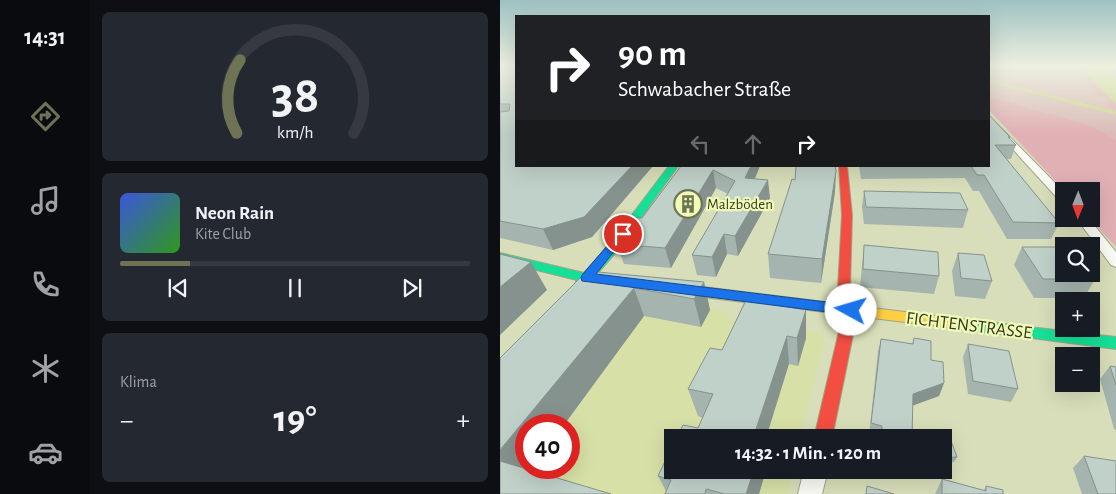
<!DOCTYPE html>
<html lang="de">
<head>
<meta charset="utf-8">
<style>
	body { margin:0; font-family:"Alegreya Sans",sans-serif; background:#242831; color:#f1f3f6; height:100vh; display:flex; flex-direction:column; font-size:19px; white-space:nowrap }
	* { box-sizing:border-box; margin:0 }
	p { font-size:16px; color:#9ea1a6 }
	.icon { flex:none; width:28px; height:28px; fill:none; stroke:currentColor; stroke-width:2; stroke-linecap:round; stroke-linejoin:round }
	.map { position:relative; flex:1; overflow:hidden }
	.drawer { display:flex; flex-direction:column; gap:12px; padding:12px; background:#0d0f14; width:410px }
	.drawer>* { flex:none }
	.banner { position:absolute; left:15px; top:15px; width:475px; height:152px; border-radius:0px; box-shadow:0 5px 20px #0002; background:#202124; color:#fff; overflow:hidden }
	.needle { width:32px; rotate:181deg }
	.tools { position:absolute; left:555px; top:182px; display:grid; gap:10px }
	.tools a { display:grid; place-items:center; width:45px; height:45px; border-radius:0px; background:#171b24; box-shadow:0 5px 20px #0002; font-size:25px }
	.speed { position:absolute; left:15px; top:414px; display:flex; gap:10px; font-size:25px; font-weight:700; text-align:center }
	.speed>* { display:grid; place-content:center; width:65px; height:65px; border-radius:50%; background:#171b24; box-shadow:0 5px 20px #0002; line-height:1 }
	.speed .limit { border:8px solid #d22; background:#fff; color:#111 }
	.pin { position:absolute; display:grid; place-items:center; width:42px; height:42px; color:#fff; margin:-21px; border:2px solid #fff; border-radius:50%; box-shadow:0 1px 5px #0007 }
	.me { position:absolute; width:55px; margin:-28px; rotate:276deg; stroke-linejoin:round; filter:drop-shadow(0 0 4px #0008) }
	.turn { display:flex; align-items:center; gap:18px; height:105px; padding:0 20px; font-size:22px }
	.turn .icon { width:65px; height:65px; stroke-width:2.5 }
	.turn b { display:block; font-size:35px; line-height:42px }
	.lanes { display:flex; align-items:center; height:48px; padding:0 20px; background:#0003; justify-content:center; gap:25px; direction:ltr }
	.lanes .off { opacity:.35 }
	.big { font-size:38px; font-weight:700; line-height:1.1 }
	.drawer .tile { flex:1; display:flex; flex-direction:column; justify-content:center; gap:8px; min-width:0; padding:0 18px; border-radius:8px; background:#242831 }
	.drawer .dial { align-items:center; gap:0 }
	.dial svg { height:130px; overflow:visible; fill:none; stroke:#363941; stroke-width:7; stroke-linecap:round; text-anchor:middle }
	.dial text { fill:#f1f3f6; stroke:none }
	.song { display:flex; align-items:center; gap:15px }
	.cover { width:60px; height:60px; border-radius:8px; background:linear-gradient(135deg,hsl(230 70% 55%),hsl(110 70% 35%)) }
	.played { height:5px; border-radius:2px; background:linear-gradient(90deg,#6f7355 20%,#363941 20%) }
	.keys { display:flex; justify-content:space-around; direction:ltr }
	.heat { display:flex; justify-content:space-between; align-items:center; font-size:28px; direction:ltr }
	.trip { position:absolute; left:164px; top:429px; width:288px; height:50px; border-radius:0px; background:#171b24; box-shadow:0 5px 20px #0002; font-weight:700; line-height:50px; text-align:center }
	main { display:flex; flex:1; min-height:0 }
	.dock { display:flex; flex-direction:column; width:90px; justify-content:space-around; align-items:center; background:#090b0e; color:#9ea1a6 }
	.dock .icon { width:35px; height:35px }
	.dock .active { color:#6f7355 }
	.dock b { font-size:22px; color:#f1f3f6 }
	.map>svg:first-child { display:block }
	.built { fill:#d7e0a6; fill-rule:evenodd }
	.green { fill:#dabcb7 }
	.forest { fill:#e1b0b4 }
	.water { fill:#cdd88a }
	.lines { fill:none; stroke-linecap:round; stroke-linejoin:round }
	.stream-far1 { stroke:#cdd88a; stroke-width:2.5 }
	.stream { stroke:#cdd88a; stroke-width:3 }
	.street-casing { stroke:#9fa486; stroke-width:2 }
	.fast-casing { stroke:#9fa486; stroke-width:2 }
	.slow-casing { stroke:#9fa486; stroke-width:2 }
	.jam-casing { stroke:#9fa486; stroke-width:2 }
	.path-far2 { stroke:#d6d8cd; stroke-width:2.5; stroke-dasharray:1 3; stroke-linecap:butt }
	.path-far1 { stroke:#d6d8cd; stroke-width:3; stroke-dasharray:1 4; stroke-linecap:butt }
	.path { stroke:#d6d8cd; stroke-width:4; stroke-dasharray:1 4.5; stroke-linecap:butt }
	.street { fill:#f9faf4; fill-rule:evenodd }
	.fast { fill:#16e098; fill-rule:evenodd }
	.slow { fill:#ffcf43; fill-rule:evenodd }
	.jam { fill:#f24e42; fill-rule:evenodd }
	.wall { fill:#a5b4ae }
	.shaded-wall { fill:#86928d }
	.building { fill:#c0d1ca; stroke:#86928d }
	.route { fill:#1a73e8; stroke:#114b97 }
	.labels { text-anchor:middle; stroke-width:4.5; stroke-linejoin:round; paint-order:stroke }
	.poi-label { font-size:15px; fill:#363a1f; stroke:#f0fbb7; text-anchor:start }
	.near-street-label { font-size:18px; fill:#363a1f; stroke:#f0fbb7 }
</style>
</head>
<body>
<main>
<nav class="dock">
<b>14:31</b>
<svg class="icon active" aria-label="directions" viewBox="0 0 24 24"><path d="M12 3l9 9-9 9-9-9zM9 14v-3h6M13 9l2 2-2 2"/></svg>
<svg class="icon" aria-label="music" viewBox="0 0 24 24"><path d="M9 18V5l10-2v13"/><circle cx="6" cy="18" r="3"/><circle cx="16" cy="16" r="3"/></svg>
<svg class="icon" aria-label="phone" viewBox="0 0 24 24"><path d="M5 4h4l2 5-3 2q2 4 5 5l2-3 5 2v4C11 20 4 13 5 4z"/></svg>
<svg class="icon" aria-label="climate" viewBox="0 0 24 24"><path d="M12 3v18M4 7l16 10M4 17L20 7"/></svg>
<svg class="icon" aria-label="car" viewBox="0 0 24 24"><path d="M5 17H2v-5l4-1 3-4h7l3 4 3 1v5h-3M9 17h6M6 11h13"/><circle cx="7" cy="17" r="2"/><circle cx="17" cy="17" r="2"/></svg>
</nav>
<section class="drawer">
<div class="tile dial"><svg viewBox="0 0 100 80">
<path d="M14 69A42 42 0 1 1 86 69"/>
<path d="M14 69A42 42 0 0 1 16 24" stroke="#6f7355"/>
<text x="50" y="56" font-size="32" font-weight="700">38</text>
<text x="50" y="72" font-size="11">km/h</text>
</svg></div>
<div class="tile">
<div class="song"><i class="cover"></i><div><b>Neon Rain</b><p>Kite Club</p></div></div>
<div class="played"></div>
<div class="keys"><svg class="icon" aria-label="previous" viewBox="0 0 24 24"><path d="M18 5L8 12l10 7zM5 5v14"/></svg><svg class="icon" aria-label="pause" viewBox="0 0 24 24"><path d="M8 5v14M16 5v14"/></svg><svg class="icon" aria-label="next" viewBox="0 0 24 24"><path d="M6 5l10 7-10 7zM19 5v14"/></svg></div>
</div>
<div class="tile"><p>Klima</p>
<div class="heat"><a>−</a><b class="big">19°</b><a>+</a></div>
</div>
</section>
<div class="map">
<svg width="616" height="494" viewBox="0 0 616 494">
	<rect width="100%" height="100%" fill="#d8deb9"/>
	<path class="built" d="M165 304 224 310 232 320 325 334 301 437 172 438V470H293L288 494H0V409L73 329ZM26 425H69V468H26Z"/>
	<path class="green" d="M489 65H616V243L591 191 489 109Z"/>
	<path class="forest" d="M573 65H580L616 104V109L608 107 607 99 596 95 586 83 587 76Z
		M489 97 592 126 616 141V247L590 219 591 191H565L489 110Z"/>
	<path class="water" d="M580 65H603L616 78V104Z"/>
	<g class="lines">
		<path class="stream-far1" d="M489 81 577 103"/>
		<path class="stream" d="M572 102 616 113"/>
		<defs>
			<path id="street" d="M489 116 564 192V202L560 201 489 123Z
				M577 219H589L616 252V267L611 265Z
				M304 470H328L322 494H298Z"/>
			<path id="fast" d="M169 166H178L117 251 96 275 112 277 114 280 112 283 89 282C85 287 83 289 77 287L75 284 77 280 0 261V253L84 273 109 245Z
				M461 319 616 337V349L461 329 456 328 454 324 456 320Z"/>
			<path id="slow" d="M179 284 461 319 466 320 468 324 466 328 461 329 179 294 175 292 173 289 175 286Z"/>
			<path id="jam" d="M339 166H347L352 215 350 288 358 310 332 438H314L344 310 338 288 342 215Z"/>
		</defs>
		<use href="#street" class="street-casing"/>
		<use href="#fast" class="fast-casing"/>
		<use href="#slow" class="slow-casing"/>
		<use href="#jam" class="jam-casing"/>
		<path class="path-far2" d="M361 185H455L450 177
			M291 186 293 166"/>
		<path class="path-far1" d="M483 225 492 241
			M483 225 499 226
			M363 236 492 242 513 284
			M512 283 525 282"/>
		<path class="path" d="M512 282 521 300 538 306 548 316
			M512 283 520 282"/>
		<use href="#street" class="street"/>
		<use href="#fast" class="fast"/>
		<use href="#slow" class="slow"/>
		<use href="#jam" class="jam"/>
	</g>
	<path class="wall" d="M0 65H16V166H153L92 237 53 250 0 238Z
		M489 115 510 137 509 138 516 145 511 159H506L559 223 551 239H507L479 191H473L465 178 361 179 359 166H489Z
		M181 166H260L255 179 270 198 238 256 227 254 216 277 197 275 192 255 228 194 216 188 171 268 124 264 116 244 142 218Z
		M364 191 468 210 463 228 364 224 362 207Z
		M335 192 321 283 270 278 268 254Z
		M364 245 439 276 434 294 360 287Z
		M522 247 595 279 584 298H534L514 265Z
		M458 253 492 281 485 299 455 296 452 271Z
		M87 271 204 282 210 310 201 327 144 316 26 468H32L30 470 0 494Z
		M246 300 306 338 298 366 289 364 198 428 203 418 198 416 188 389 222 350Z
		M414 338 431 360 444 383 439 396 413 405 412 438H377L369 436 378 351 381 339 412 344Z
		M468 344 518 389 511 402 468 394 463 357Z
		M610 366 616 367V430L614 429 600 379Z
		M442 439 457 457 454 462 442 464Z
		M584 456 616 494H582L573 468Z
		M172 470H266L259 494H165L166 491 158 476Z
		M442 479 484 490 486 486 503 494H435Z"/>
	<path class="shaded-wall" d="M0 65H12L0 75Z
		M132 166H153L92 237 53 250 43 229Z
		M251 166H260L247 196 245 178Z
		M213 170 216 188 171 268 165 248Z
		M336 171 335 192 321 283 322 259Z
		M268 180 270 198 238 256 235 236Z
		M224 234 227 254 216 277 212 257Z
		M31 262 47 290 0 335V287Z
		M204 282 210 310 201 327 194 299Z
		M134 288 144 316 64 425H26V468H32L20 483 0 465V450Z
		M306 310V338L298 366 297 338Z
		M287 336 289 364 266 438H253Z
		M444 383 439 396 409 407 413 394Z
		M254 470H266L259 494H246Z"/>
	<path class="building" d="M12 65H16V166H132L84 217 43 229 0 221V112L9 111 10 104H0V68L12 66Z
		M489 115 510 137H508L516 145H495L559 223 513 222 484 175H477L471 166H489Z
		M181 166H251L245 178 268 180 235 236 224 234 212 257 192 255 235 181 213 170 165 248 116 244 137 218H142Z
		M296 166H335L336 171 322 259 268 254 292 179 295 180Z
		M364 191 460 193 468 210 366 207Z
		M364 245 438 252 439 276 363 269Z
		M522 247H564V274H591L595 279H543Z
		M458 253 484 255 492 281 461 278Z
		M0 254 31 262 0 287Z
		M87 271 204 282 194 299 134 288 0 450V358Z
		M246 300 306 310 297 338 287 336 253 438H177L183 425 198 428 213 394 188 389 210 348 222 350Z
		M414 338 431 341V360L443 362 444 383 413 394 412 438H402L382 433V426L371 423 381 339 413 344Z
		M468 344 509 351 518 389 473 381Z
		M610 366 616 367V385Z
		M450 438 457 457 442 458V439Z
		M172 447V470H254L246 494H225L206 489 205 494H165L171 480 158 476Z
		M584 456 616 461V494H598Z
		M0 461 111 494H0Z
		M442 479 486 491V486L503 490V494H442Z
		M367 486 394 494H366Z"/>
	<linearGradient id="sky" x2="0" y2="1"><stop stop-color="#9dc2c2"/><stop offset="0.49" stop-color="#edf0e0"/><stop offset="1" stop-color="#edf0e0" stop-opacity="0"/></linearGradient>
	<rect width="616" height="134" fill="url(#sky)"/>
	<path class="route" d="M123 231 128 234 96 274 351 305 358 310 351 315 82 281 81 278 82 275 119 232Z"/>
	<defs>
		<symbol id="building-ring" viewBox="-11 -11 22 22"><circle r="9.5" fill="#f0fbb7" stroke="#6f7355" stroke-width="1.5"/><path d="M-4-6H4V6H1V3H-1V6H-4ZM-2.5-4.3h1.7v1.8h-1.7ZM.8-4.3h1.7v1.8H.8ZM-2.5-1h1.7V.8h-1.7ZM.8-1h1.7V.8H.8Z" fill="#6f7355"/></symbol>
	</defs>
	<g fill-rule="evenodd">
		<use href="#building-ring" x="172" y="188" width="32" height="32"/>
	</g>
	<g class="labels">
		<g class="poi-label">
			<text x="207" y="209">Malzböden</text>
		</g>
		<g class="near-street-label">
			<text transform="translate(469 325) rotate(7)" y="6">FICHTENSTRASSE</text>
		</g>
	</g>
</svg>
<div class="tools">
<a><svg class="needle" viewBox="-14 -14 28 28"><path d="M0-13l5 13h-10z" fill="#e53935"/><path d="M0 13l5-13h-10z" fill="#9ea1a6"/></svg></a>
<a><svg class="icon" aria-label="search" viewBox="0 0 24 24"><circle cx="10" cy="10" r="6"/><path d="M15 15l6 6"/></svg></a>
<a>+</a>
<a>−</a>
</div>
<div class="speed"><div class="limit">40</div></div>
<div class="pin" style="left:123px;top:234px;background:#d93025"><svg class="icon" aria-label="arrive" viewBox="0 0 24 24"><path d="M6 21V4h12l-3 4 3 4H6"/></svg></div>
<svg class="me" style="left:351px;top:310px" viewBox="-20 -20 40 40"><circle r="19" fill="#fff"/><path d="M0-13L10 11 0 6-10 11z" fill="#1a73e8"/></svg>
<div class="trip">14:32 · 1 Min. · 120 m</div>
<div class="banner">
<div class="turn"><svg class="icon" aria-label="right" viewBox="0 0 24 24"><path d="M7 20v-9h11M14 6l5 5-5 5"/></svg><div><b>90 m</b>Schwabacher Straße</div></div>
<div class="lanes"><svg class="icon off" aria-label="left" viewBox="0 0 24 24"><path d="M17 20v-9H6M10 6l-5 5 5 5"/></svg><svg class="icon off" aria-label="ahead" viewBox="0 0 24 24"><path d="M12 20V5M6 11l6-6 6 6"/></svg><svg class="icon" aria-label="right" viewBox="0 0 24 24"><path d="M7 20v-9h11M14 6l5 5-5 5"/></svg></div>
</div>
</div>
</main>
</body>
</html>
